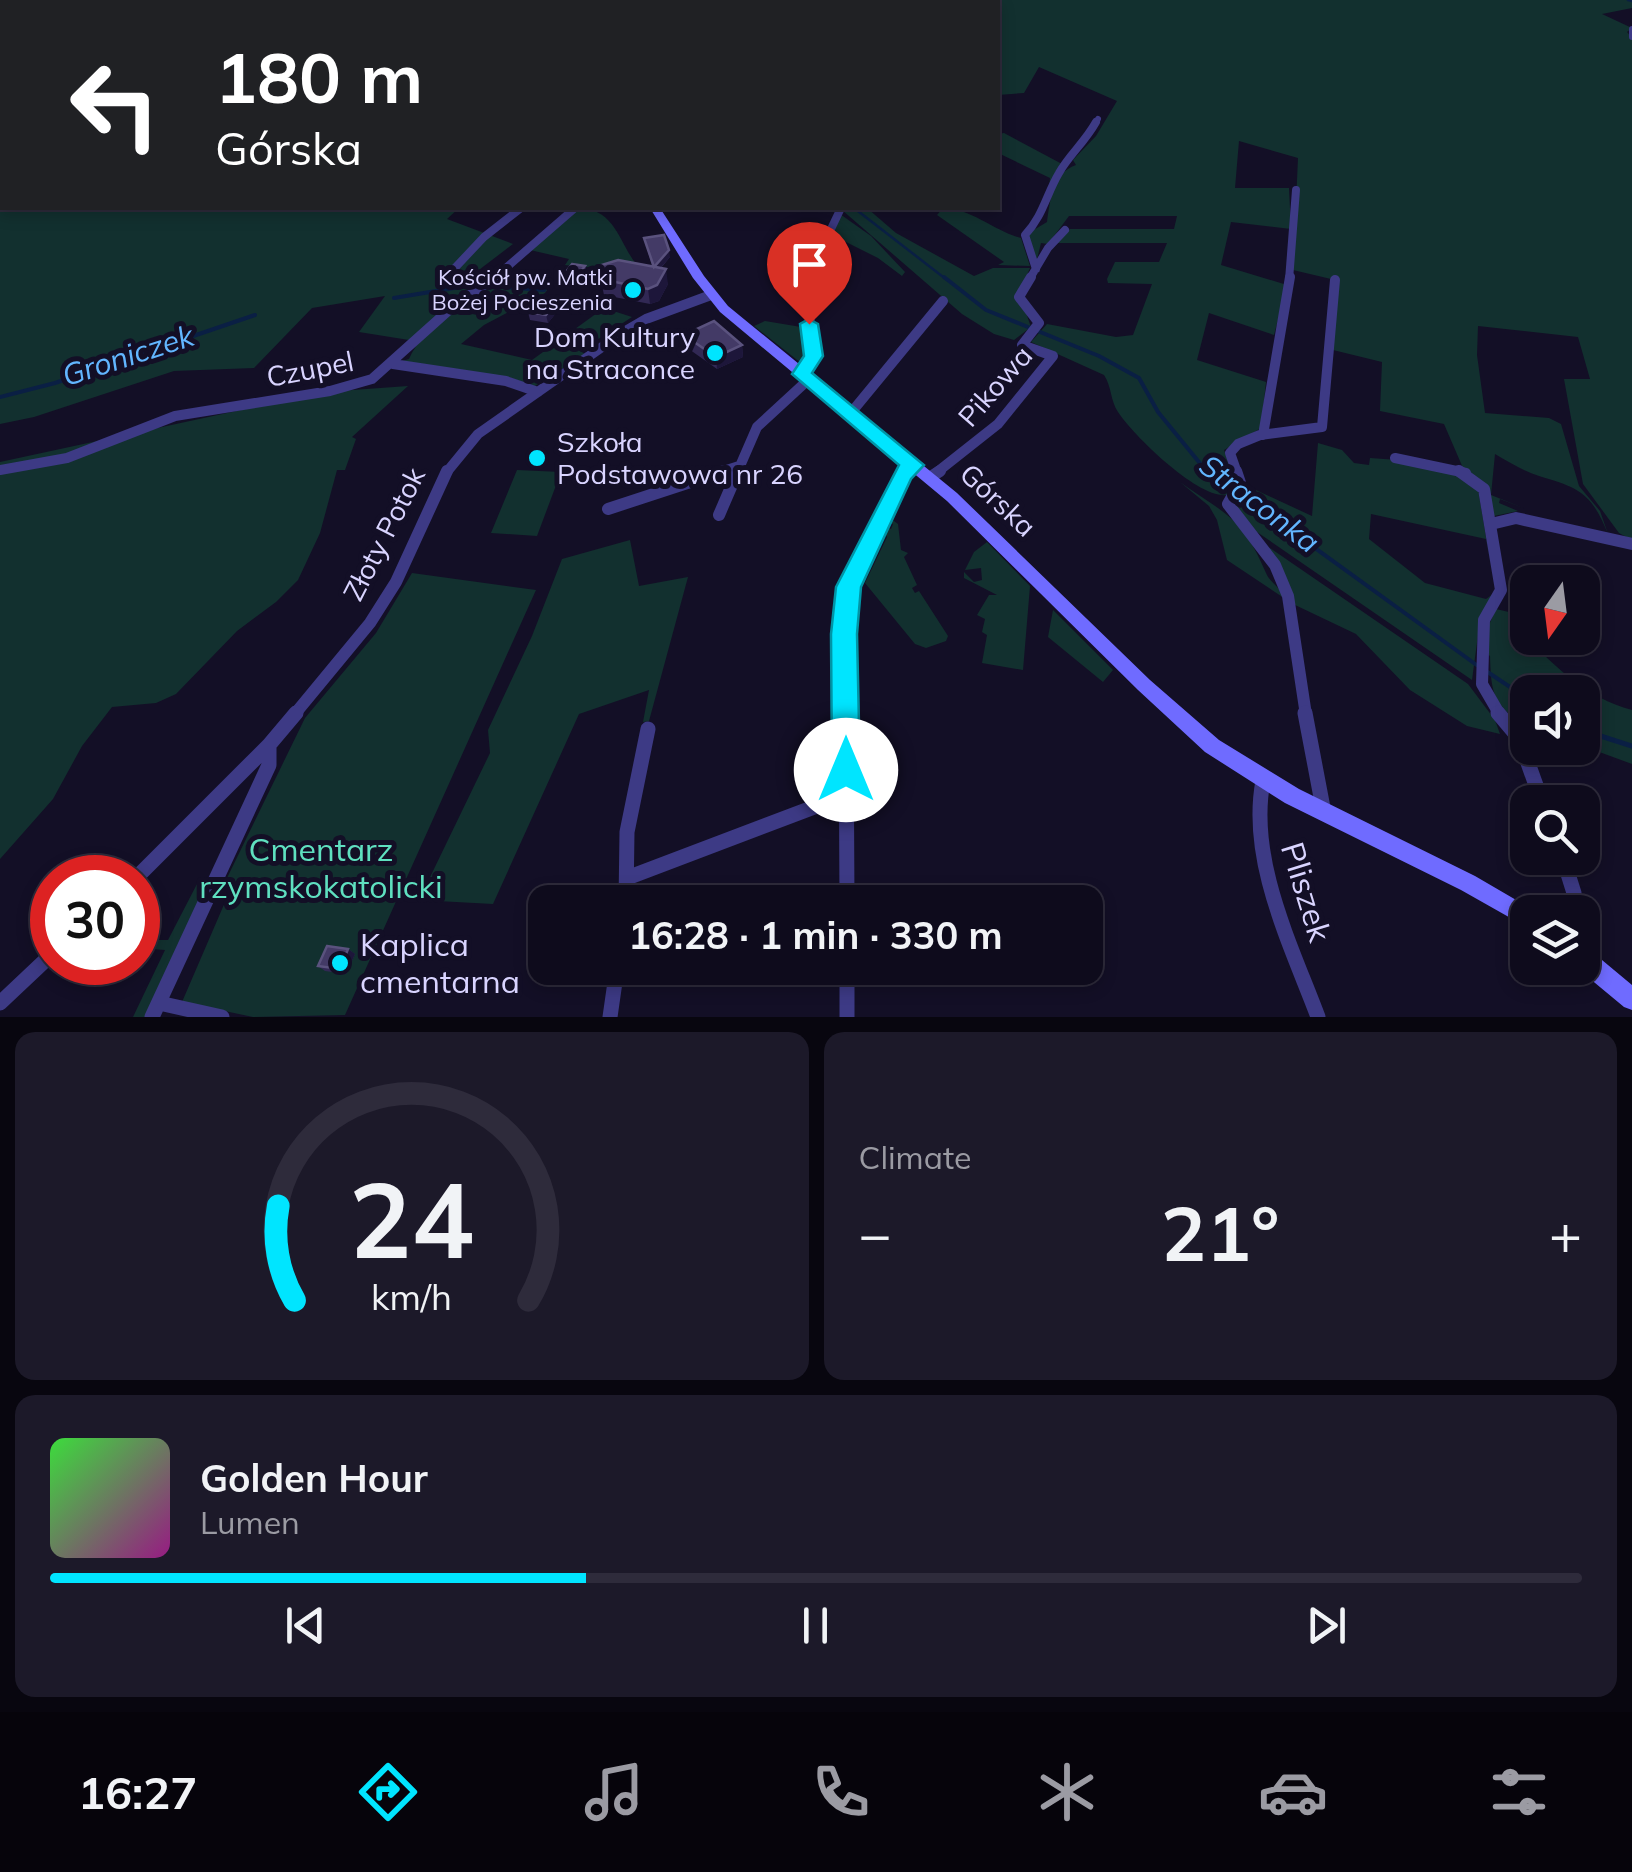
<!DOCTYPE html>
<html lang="en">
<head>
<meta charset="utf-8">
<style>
	body { margin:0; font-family:Mulish,sans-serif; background:#1c1929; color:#f1f3f6; height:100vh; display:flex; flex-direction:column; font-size:38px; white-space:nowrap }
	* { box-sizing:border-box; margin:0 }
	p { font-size:32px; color:#9b9ba3 }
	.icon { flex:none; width:55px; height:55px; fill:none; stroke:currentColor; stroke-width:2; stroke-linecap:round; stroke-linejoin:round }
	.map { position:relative; height:1017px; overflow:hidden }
	.drawer { display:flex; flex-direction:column; gap:15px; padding:15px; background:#08060f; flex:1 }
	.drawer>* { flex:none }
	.banner { position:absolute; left:0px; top:0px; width:1000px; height:210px; box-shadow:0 5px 15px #0003,0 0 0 2px #2e2b3b; background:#202124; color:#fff; overflow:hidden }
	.needle { width:65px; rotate:194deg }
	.controls { position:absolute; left:1510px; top:565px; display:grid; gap:20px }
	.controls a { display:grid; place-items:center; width:90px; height:90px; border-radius:20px; background:#0e0b1c; box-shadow:0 5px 15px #0003,0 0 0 2px #2e2b3b; font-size:50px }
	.speed { position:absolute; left:30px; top:855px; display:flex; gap:20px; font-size:50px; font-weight:700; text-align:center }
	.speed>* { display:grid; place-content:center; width:130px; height:130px; border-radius:50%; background:#0e0b1c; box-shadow:0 5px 15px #0003,0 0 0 2px #2e2b3b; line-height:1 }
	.speed .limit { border:15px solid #d22; background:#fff; color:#111 }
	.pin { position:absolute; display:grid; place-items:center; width:85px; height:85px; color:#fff; margin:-102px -42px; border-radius:50% 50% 50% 0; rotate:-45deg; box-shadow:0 0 10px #0007 }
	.pin .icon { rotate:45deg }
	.me { position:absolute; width:110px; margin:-55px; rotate:0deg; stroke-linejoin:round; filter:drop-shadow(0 0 8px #0008) }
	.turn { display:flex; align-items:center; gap:35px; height:210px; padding:0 50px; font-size:45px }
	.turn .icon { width:130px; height:130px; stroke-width:2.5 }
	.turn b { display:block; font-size:70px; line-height:85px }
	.big { font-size:75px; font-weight:700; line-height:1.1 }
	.drawer .card { flex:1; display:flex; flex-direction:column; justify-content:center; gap:15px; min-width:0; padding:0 35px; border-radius:20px; background:#1c1929 }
	.drawer .dial { align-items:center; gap:0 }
	.dial svg { height:260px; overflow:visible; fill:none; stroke:#2e2b3b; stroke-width:7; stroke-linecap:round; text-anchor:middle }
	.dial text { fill:#f1f3f6; stroke:none }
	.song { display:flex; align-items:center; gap:30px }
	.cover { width:120px; height:120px; border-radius:15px; background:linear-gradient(135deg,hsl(120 70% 55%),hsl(310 70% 35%)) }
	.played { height:10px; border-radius:5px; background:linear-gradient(90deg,#00e5ff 35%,#2e2b3b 35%) }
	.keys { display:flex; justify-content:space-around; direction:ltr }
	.heat { display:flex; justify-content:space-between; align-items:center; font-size:55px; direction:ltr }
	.drawer .tiles { flex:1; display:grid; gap:15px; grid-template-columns:1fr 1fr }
	.card:last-child { grid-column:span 2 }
	.trip { position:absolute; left:528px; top:885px; width:575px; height:100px; border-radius:20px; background:#0e0b1c; box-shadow:0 5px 15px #0003,0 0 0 2px #2e2b3b; font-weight:700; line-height:100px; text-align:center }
	.dock { display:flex; height:160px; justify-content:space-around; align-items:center; background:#06040b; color:#9b9ba3 }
	.dock .icon { width:70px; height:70px }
	.dock .on { color:#00e5ff }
	.dock b { font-size:45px; color:#f1f3f6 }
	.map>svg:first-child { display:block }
	.green { fill:#12302f }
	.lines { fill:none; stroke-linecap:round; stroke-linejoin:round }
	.stream-far2 { stroke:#0a1f44; stroke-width:2.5 }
	.stream-far1 { stroke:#0a1f44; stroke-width:4 }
	.stream { stroke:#0a1f44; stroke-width:5 }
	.street-far4 { stroke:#3d3a85; stroke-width:6 }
	.street-far3 { stroke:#3d3a85; stroke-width:8 }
	.street-far2 { stroke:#3d3a85; stroke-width:10 }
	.street-far1 { stroke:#3d3a85; stroke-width:12 }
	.street { stroke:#3d3a85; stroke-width:15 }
	.secondary { fill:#6f6bff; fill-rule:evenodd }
	.wall { fill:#312854 }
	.shaded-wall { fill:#1d163a }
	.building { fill:#433a66; stroke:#5a527e; stroke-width:2.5 }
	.route { fill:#00e5ff; stroke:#0095a6; stroke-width:2.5 }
	.poi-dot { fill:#00e5ff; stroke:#130f26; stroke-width:4 }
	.labels { text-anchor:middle; stroke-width:10; stroke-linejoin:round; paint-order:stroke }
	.far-poi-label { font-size:22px; fill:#d9d4ff; stroke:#130f26; text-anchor:end }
	.poi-label { font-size:28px; fill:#d9d4ff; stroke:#130f26; text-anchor:end }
	.street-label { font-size:28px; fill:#d9d4ff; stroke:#130f26 }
	.water-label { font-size:30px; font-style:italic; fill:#62b6ff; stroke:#130f26 }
	.near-park-label { font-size:32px; fill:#5fe0c0; stroke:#130f26 }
	.near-street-label { font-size:32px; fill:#d9d4ff; stroke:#130f26 }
	.near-poi-label { font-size:32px; fill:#d9d4ff; stroke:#130f26; text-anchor:start }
</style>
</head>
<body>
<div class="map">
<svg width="1632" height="1017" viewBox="0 0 1632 1017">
	<rect width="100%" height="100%" fill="#130f26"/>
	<path class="green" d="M688 0H1632V8L1602 14 1632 28 1627 32 1632 38V540L1619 533 1583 484 1564 379H1590L1578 337 1478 326 1477 355 1485 413 1549 418 1561 424 1579 486 1600 511 1608 534C1591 492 1579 488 1539 476 1523 471 1509 462 1495 454L1491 495 1531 511 1500 499 1499 503 1518 511 1494 516 1463 468 1444 424 1380 411 1382 362 1333 350 1331 279 1293 270 1298 158 1239 141 1235 188H1289L1291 229 1231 222 1221 265 1287 285 1274 335 1209 313 1197 360 1266 382 1261 428 1224 450 1236 484 1228 495C1199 500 1134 436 1118 412 1110 400 1112 387 1104 375L1031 342 1047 324 1116 337 1133 335 1152 284 1108 283 1107 279 1115 262H1159L1167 243H1056L1070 229H1174L1177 216H1069L1048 244 1041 243 1036 263 1027 234 1047 222C1050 202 1052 173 1076 165L1073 160 1096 136 1117 101 1039 67 1024 93 998 95V2H684Z
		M0 11 2 208H459L447 219 513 244 471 276 491 278 409 340 359 332 385 296 312 308 254 368 174 371 34 417 0 424Z
		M1004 133 1062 164 1049 188 1050 178 998 153V134Z
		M577 208C620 208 619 251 643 271 615 267 592 269 565 265L569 259 530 250Z
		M844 208H867L896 233 974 276 993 268H1030L1019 293 1031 327 1014 340 994 334 962 314 842 210Z
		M943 208C971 208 994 231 1021 238L1030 266 998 265 1004 262 937 215Z
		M840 214 871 236 905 272 902 276 878 258 830 234Z
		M501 277 551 285 545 293 484 325 461 344 532 360 604 308 632 317 580 351 585 354 535 386 508 377 402 361 409 359C423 327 468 292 501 277Z
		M765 321 807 328 811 350 806 367 754 326Z
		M408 386 352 437 356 439 345 470H337L320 533 298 580 276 602 237 631 176 694 156 703 112 707 82 746 53 799 0 859V462L325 392Z
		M1318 443 1342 450 1354 463 1369 465 1370 458C1407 460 1444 466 1477 483L1491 567 1486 539 1371 514 1369 539 1425 583 1486 599 1497 591 1478 635 1472 680 1257 532 1235 505 1236 497 1245 485 1312 516Z
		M517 470 561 472 537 536 491 533Z
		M1180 482C1228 516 1242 517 1266 573 1270 583 1280 586 1284 598L1227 560 1217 520 1209 506Z
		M886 515 898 524 901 550 908 553 904 557 917 585 912 588 915 593 919 591 948 636 946 641 926 648 915 644 865 583 887 537 881 526 891 529 893 524 884 520Z
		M630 540 639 586 688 577 649 721 643 722 649 690 579 714 493 904 419 900 490 753 488 730 532 636 562 559Z
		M987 542 1030 586 1023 670 982 663 987 635 982 632 985 619 977 615 989 595H997L964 578V572L974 582 982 580 981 568 965 570 974 552Z
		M1267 546 1468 684 1495 720 1500 734 1467 726 1410 690 1356 634 1293 604Z
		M412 573 536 590 345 1015 253 1017 182 1002 235 879 227 878 305 718 376 633Z
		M1496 609 1513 613 1510 620C1546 657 1579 696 1632 710V764L1583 746 1582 692H1528L1527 725C1493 707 1491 693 1490 656L1486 653 1485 634Z
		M1053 610 1113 670 1103 682 1048 637Z
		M197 884H207L147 1017H133L165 950 138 948V940H168Z"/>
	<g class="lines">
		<path class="stream-far2" d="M1628 0 1632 1
			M854 208 947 280"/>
		<path class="stream-far1" d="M944 277 986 310 1099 356 1139 378 1158 412 1203 467 1478 666
			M488 286 544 290
			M394 298 472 285
			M0 397 55 383 255 315
			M1486 671 1528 699"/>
		<path class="stream" d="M1582 730 1632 746"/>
		<path class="street-far4" d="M178 2 183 0
			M406 2 412 0
			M1632 29V37
			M1095 125 1098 119"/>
		<path class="street-far3" d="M1036 269 1025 235C1043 216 1046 195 1059 173 1069 155 1085 142 1096 122
			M452 271 484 237 521 208
			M492 280 575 208
			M810 280 799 265 831 229 841 208
			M1029 280 1048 248 1065 230
			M1289 280 1296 190"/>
		<path class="street-far2" d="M393 364 506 381 538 392
			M802 374 814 356 809 324 815 287 808 277
			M850 414 943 301
			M1263 435 1290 277
			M1395 458 1466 473
			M0 470 67 458 175 416 330 391 372 379 458 302 496 277
			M446 473 478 434 622 333 646 319 711 295
			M717 473 739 466
			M737 473 757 427 808 380
			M903 473 913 465
			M936 473 998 424 1053 356 1022 345 1039 323 1019 297 1031 277
			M1237 473 1230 453 1238 444 1260 435 1322 427 1335 280"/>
		<path class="street-far1" d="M1236 471 1240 483 1228 504 1275 565 1288 596 1306 715
			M1459 471 1484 489 1501 590 1484 620 1482 684 1500 715
			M929 478 940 471
			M608 509 724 471
			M719 515 738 471
			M1491 524 1516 518 1632 544
			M294 715 370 623 396 582 447 471
			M846 715 845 610 854 568 906 471"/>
		<path class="street" d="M846 713 847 902
			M1305 713 1324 813
			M1498 713 1519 738 1542 802
			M1263 781C1248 860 1291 945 1318 1017
			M1563 858 1574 893 1572 912
			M136 878 269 745
			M627 878 846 795
			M626 902 627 832 648 729
			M847 968V1017
			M0 1003 52 954
			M159 1003 222 1017
			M152 1017 269 765V745L296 713
			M610 1017 617 968"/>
		<path class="secondary" d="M0 8H2V12H0Z
			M650 208H660L704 276 728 306 957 493 1150 680 1219 740 1299 789 1475 876 1535 911 1536 912H1528V928L1461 890 1285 803 1205 752 1138 690 947 501 720 312 693 278Z
			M1582 947 1590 950 1632 985V1010L1624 1007 1577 968H1582Z"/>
	</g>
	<path class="wall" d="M644 238 670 257 661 268 668 284 659 301 650 304 604 295 598 266H652Z
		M585 266 587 273 577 286 564 284 562 277Z
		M560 308 548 323 530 320 528 312Z
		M684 335 742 345 743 357 717 369 686 347Z
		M348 949 355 954 346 974 325 971 318 966Z"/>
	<path class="shaded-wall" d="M669 250 670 257 655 274 654 267Z
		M585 266 587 273 577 286 575 279Z
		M666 269 668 284 659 301 650 304 648 289Z
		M558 300 560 308 548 323 546 315Z
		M742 345 743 357 717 369 716 357Z
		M348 949 355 954 346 974 340 969Z"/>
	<path class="building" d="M664 235 669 250 654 267 644 238Z
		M618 260 666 269 657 285 648 289 601 279 598 266Z
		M572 264 585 266 575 279 562 277Z
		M541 297 558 300 546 315 528 312Z
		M714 321 742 345 716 357 684 335Z
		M327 946 348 949 340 969 318 966Z"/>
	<path class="route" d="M809 319 818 324 823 356 812 373 924 465 911 479 861 587 857 634 860 770 856 779 846 783 836 779 832 770 831 634 836 587 899 465 792 374 804 356 800 324Z"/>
	<g class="poi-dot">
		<circle cx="633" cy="290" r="10"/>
		<circle cx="715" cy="353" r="10"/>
		<circle cx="537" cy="458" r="10"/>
		<circle cx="340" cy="963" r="10"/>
	</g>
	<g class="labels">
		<g class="far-poi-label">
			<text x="613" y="285">Kościół pw. Matki<tspan x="613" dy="25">Bożej Pocieszenia</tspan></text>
		</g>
		<g class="poi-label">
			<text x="695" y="347">Dom Kultury<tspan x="695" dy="32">na Straconce</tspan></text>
			<text x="557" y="452" text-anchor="start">Szkoła<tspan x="557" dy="32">Podstawowa nr 26</tspan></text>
		</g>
		<g class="street-label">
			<text transform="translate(310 369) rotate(-11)" y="10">Czupel</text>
			<text transform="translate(995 386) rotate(-49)" y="10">Pikowa</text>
			<text transform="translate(998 500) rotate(43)" y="10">Górska</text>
			<text transform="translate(384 534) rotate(-63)" y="10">Złoty Potok</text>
		</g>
		<g class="water-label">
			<text transform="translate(128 356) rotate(-18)" y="10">Groniczek</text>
			<text transform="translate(1259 504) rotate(37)" y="10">Straconka</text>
		</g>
		<g class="near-park-label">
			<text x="321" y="861">Cmentarz<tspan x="321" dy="37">rzymskokatolicki</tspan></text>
		</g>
		<g class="near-street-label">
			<text transform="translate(1306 892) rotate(73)" y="11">Pliszek</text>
		</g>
		<g class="near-poi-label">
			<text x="360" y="956">Kaplica<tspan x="360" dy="37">cmentarna</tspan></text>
		</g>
	</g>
</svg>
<div class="controls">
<a><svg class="needle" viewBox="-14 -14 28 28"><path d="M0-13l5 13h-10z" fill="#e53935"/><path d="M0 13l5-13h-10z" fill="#9b9ba3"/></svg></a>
<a><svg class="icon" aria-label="sound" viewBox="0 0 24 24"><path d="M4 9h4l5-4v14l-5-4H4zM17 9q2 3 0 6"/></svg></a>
<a><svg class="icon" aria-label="search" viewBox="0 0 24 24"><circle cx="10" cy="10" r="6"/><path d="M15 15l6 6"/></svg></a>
<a><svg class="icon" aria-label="layers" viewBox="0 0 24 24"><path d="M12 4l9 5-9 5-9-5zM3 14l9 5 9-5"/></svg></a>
</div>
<div class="speed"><div class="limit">30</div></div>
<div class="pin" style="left:809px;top:324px;background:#d93025"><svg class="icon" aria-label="arrive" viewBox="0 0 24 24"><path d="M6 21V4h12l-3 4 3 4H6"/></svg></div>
<svg class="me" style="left:846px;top:770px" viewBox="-20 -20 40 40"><circle r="19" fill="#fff"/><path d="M0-13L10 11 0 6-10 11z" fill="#00e5ff"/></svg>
<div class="trip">16:28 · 1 min · 330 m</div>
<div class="banner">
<div class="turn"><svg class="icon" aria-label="left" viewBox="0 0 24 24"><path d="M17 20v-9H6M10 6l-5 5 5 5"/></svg><div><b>180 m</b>Górska</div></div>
</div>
</div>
<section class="drawer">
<div class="tiles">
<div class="card dial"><svg viewBox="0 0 100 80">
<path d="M14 69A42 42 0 1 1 86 69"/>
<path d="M14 69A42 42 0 0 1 9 40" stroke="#00e5ff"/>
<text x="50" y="56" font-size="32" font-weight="700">24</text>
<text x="50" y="72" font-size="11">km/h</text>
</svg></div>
<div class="card"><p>Climate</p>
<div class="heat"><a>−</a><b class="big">21°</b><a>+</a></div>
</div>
<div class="card">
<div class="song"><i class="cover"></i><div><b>Golden Hour</b><p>Lumen</p></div></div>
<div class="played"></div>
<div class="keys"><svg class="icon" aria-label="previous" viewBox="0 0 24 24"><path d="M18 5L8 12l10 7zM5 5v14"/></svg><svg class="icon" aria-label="pause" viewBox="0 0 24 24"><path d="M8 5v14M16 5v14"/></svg><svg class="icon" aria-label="next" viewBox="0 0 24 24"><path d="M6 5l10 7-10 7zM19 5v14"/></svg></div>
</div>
</div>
</section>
<nav class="dock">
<b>16:27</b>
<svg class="icon on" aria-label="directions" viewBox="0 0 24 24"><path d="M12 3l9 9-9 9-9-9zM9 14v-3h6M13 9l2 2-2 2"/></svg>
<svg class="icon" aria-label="music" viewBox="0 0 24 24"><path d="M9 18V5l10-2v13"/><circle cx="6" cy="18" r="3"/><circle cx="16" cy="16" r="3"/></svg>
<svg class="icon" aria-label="phone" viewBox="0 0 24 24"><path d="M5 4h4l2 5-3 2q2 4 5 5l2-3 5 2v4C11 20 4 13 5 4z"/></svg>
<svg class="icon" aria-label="climate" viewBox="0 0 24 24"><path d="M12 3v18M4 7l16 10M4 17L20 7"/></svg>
<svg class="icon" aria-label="car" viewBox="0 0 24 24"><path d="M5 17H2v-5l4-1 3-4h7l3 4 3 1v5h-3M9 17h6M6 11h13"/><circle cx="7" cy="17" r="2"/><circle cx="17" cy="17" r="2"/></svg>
<svg class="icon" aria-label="filters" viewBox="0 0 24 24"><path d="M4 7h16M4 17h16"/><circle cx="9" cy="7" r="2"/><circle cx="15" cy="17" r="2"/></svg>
</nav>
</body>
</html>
